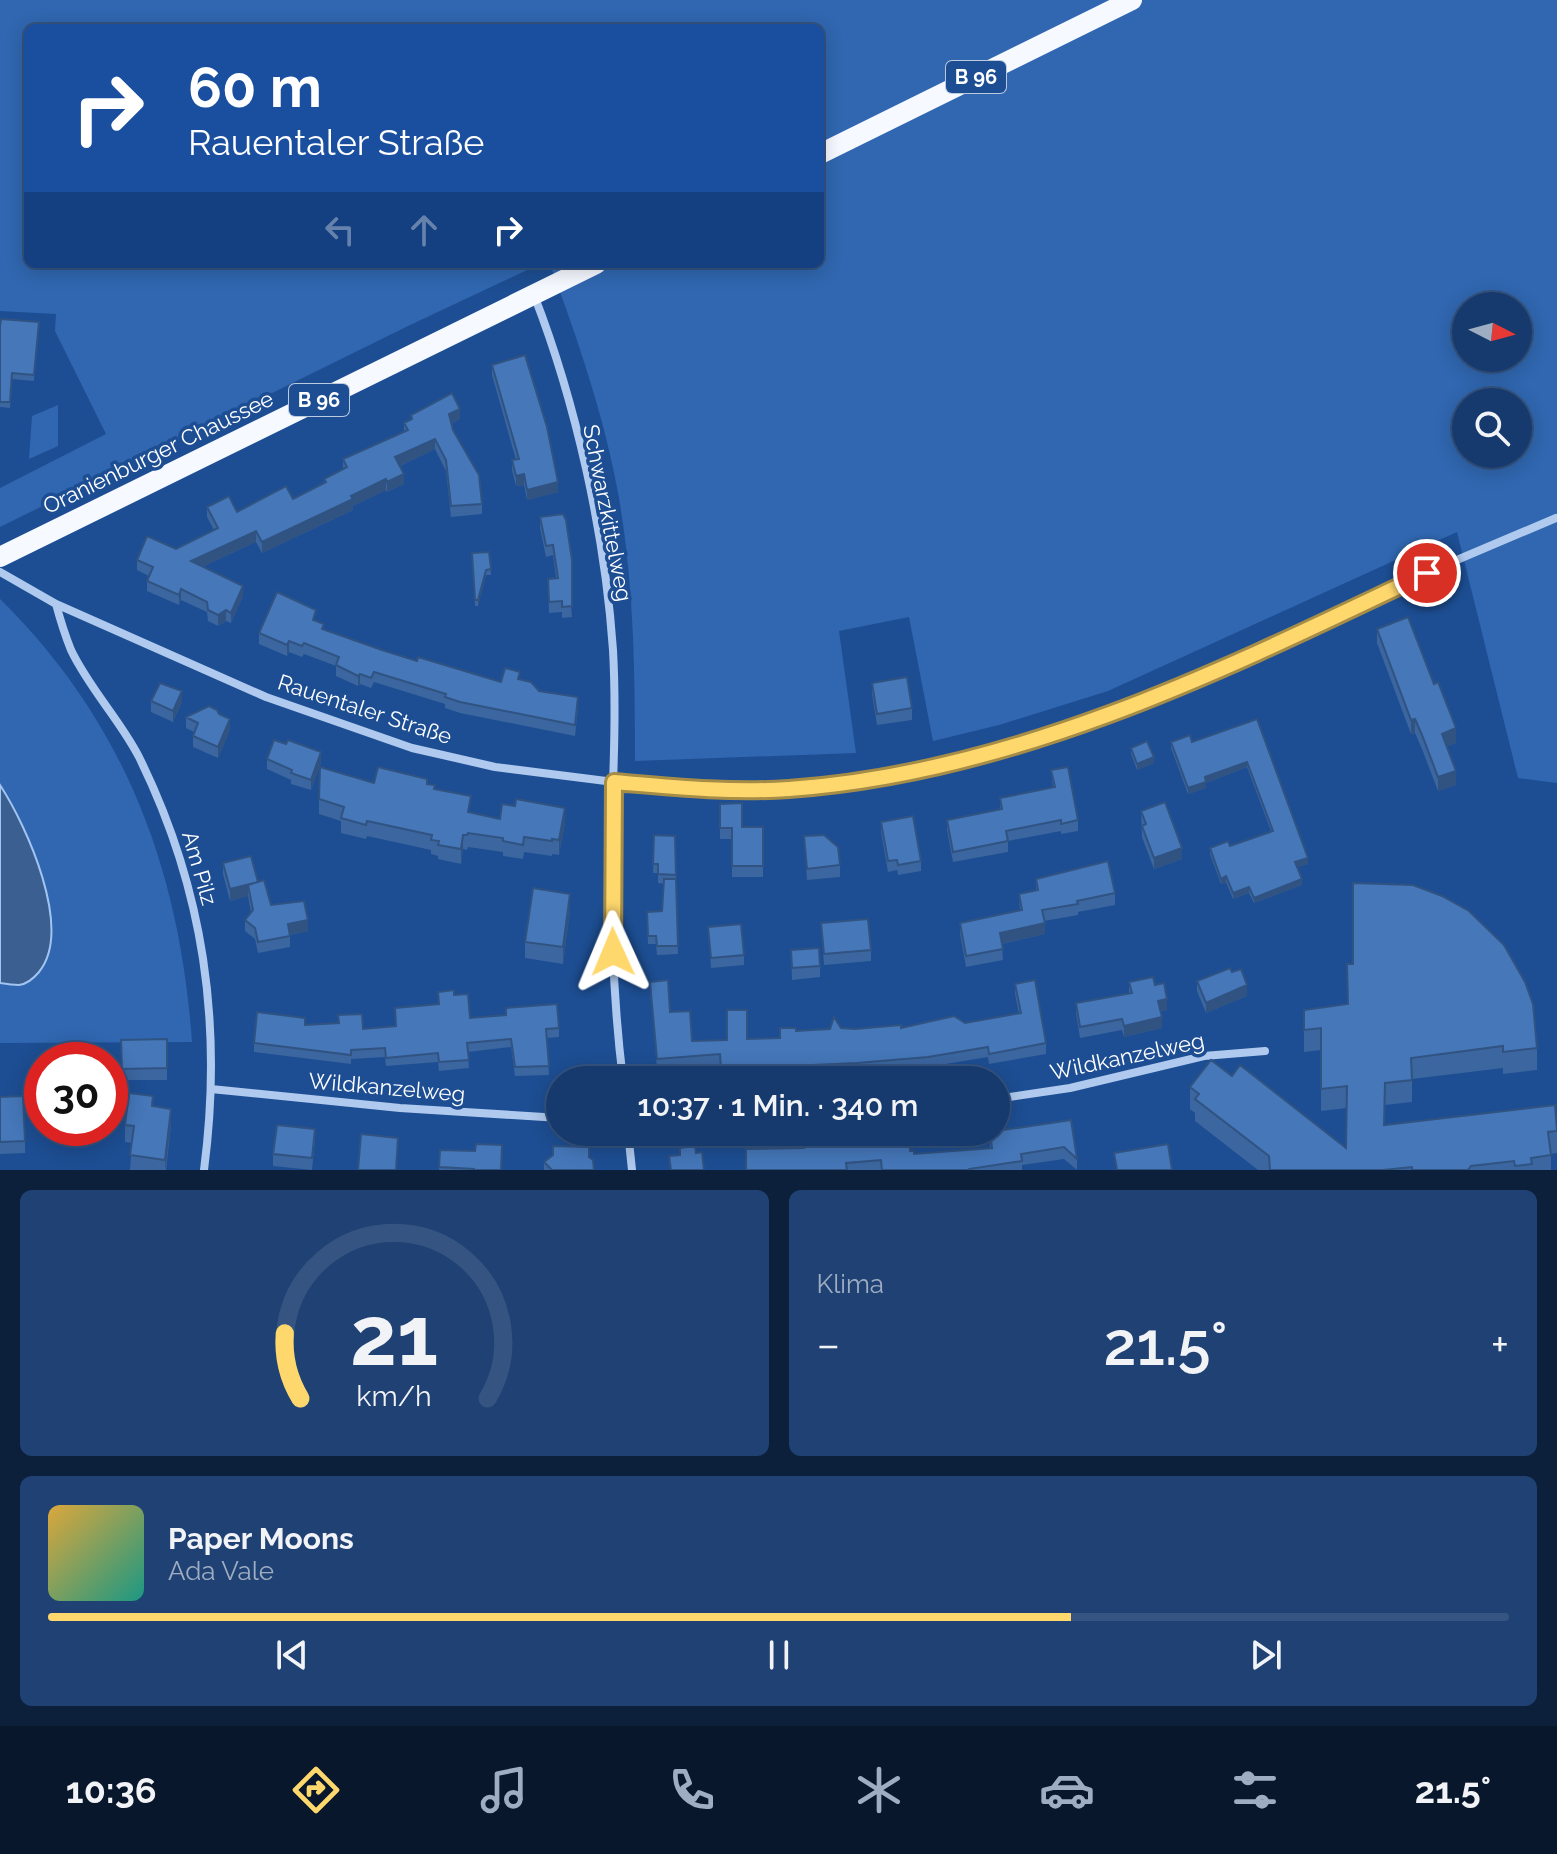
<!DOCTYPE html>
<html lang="de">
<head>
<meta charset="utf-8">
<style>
	body { margin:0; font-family:Raleway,sans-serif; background:#1f4173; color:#f1f3f6; height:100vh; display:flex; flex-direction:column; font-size:30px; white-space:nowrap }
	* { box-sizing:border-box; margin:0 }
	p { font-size:26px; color:#9eadc2 }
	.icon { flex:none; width:44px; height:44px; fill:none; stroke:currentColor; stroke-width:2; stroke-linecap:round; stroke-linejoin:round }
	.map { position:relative; height:1170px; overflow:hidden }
	.panel { display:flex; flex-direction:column; gap:20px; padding:20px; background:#0c203c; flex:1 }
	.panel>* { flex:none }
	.top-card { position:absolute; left:24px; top:24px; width:800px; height:244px; border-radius:12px; box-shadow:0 4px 20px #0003,0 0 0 2px #355481; background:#1a4fa0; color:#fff; overflow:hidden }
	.needle { width:52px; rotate:96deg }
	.buttons { position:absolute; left:1452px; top:292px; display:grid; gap:16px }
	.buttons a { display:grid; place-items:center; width:80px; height:80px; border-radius:50%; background:#163a6e; box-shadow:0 4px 20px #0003,0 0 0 2px #355481; font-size:40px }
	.speed { position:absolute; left:24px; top:1042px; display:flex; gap:16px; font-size:40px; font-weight:700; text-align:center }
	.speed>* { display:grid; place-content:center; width:104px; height:104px; border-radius:50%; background:#163a6e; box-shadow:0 4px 20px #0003,0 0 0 2px #355481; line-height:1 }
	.speed .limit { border:12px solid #d22; background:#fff; color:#111 }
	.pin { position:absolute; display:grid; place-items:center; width:68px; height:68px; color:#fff; margin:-34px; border:4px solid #fff; border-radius:50%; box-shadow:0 2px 8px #0007 }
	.me { position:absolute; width:88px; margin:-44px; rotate:359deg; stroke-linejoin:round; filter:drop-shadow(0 0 6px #0008) }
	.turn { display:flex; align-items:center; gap:28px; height:168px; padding:0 32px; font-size:36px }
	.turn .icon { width:104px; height:104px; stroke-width:2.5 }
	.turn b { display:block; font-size:56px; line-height:68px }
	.lanes { display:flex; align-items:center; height:76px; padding:0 32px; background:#0003; justify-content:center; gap:40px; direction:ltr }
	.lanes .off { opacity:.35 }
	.big { font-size:60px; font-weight:600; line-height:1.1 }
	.panel .widget { flex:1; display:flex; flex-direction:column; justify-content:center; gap:12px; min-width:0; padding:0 28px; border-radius:12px; background:#1f4173 }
	.panel .dial { align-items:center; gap:0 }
	.dial svg { height:208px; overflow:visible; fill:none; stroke:#355481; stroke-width:7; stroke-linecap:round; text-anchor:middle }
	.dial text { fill:#f1f3f6; stroke:none }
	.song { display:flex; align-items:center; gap:24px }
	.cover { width:96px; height:96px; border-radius:12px; background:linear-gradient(135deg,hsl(40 70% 55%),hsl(170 70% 35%)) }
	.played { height:8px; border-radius:4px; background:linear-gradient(90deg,#fed76d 70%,#355481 70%) }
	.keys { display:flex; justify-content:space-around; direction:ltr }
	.heat { display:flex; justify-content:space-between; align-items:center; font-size:44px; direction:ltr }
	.panel .tiles { flex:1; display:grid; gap:20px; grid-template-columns:1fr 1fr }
	.widget:last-child { grid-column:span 2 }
	.trip { position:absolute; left:546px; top:1066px; width:464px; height:80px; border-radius:40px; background:#163a6e; box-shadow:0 4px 20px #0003,0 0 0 2px #355481; font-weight:600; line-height:80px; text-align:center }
	.tab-bar { display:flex; height:128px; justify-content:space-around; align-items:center; background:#09172c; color:#9eadc2 }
	.tab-bar .icon { width:56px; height:56px }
	.tab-bar .selected { color:#fed76d }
	.tab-bar b { font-size:36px; color:#f1f3f6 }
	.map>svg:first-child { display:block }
	.green { fill:#3067b0; fill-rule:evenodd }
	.water { fill:#3c5f91; stroke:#a2c4f0; stroke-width:2 }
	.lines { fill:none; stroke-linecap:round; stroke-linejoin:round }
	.street { stroke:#afcaee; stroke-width:8 }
	.primary { stroke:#f6f9ff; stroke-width:20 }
	.wall { fill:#3b669f }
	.shaded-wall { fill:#305382 }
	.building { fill:#4577b9; stroke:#305382; stroke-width:2 }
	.route-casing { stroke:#a58c47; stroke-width:20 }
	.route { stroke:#fed76d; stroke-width:14 }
	.labels { text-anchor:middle; stroke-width:7; stroke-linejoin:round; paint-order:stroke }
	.shield { fill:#1d4e93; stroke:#bbcadf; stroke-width:2 }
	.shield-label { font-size:20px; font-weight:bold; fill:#fff }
	.street-label { font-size:22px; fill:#fff; stroke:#1d4e93 }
</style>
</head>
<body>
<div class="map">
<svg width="1557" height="1170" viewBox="0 0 1557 1170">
	<rect width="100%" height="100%" fill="#1d4e93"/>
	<path class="green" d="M0 0H1557V783L1518 778 1457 532 1108 691 999 725 933 741 909 617 839 631 856 753 635 761C635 673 634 585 619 498 605 418 578 341 550 264H820V28H28V264H540L406 327 0 527V488L106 434 55 331 56 314 0 311ZM1466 306H1518V358H1466ZM1466 402H1518V454H1466Z
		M58 405V446L29 459 32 416Z
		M0 599C125 722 180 870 192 1042L0 1043V983L20 985 46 962C54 898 35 839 0 785Z"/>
	<path class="water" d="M0 785C26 825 74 929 39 972 34 978 27 984 19 985 13 985 6 984 0 983Z"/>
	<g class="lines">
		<path class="street" d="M534 295C576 403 605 534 613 650 616 704 614 759 612 813 610 902 612 992 623 1080
			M0 572 56 604 266 697 412 748 495 767 614 782 699 790 788 789 881 778 964 760 1095 721 1283 641 1438 568 1556 518
			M56 604C60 619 65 635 71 650 89 688 120 720 139 757 204 889 223 1025 204 1170
			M211 1089 400 1108 560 1118
			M996 1099 1070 1088 1204 1056 1265 1051
			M628 1132 632 1170"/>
		<path class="primary" d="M820 154 1132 0
			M0 557 596 264"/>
	</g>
	<path class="wall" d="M39 322 34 381 12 379 10 408 0 407V327Z
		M492 365 558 492 527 500 524 485 516 486 512 470V460H516L492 375Z
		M411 415 460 419 451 424 482 504V514L451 517 446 471 435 449 400 466 404 484 387 492 386 490 353 506V510L262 553 256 542 202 567 243 596 231 623 226 621 218 626 208 621 207 612 181 600 179 605 147 591V581L149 576 137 570V560L176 549 214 530 207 517V507L237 512 293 499 324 483V479L343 469V459L404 432V423L411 420Z
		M563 514 572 617 562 618V612L549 613 548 579 556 578 553 555 546 557 540 528V517Z
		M489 552 491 575H486L478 606H475L472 553Z
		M316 621 324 630 382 650 417 661 501 682 520 679 539 691 578 708 575 736 460 713 445 708V704L374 682 371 688 360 684 358 686 336 676V666L304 654 302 657 289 652 287 656 259 644V633Z
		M1377 629 1456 743 1447 746 1456 785 1438 791 1422 749 1415 733 1411 734 1377 643Z
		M872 683 912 708V720L877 725 872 694Z
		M151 701 182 702 173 722 151 712Z
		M219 714 230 730 218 758 193 747V736L194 732 186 728V717Z
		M1257 719 1308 864 1297 867 1302 885 1254 903 1249 893 1233 899 1226 882 1221 884 1210 854V848L1230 846 1271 831 1247 767 1206 783V788L1188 794 1171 748V742H1192Z
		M1131 748 1154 763 1137 770 1131 754Z
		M267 759 321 763 311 790 291 784V780L267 769Z
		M1051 770 1078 820V831L1061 834V831L1008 841V852L953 862 947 830V820L1000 810V798L1053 788Z
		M374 783 427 784 471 813 500 819 565 823 559 855 552 854V856L524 852 523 859 503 856V852L468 847 467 850 463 849 461 864 438 859V856L431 854V850L367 836 366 839 341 833V821L319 814V799Z
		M720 804 742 827H763V877H732V839H720Z
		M1141 811 1182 859 1154 869 1142 837Z
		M881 822 921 861V871L898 875 897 870 888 872 881 832Z
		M654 835 675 836 678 954 657 955 656 944H648L647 920 662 911 664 884 658 883V873H653Z
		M804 836 840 865V877L807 880Z
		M223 863 258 882 271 905 308 931 290 935V947L258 953 255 939 245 931V920L251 912 248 896 230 901 223 874Z
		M1036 879 1115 893V905L1078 912V915L1044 921 1045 934 1002 944 1003 960 966 967 960 934V923L1020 911 1019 894 1036 891Z
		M570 910 563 964 525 958V942Z
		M821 923 871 950V961L824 965Z
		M708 927 744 955V965L711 968Z
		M791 950 820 966V977L792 980Z
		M1232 972 1247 996 1206 1013 1197 991V981Z
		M650 982 670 1012 692 1041 780 1038 796 1031 841 1028 855 1029 901 1028 965 1023 1019 1014 1015 994V984L1046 1043V1054L989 1064 988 1057 928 1067 857 1074 721 1079 720 1064 657 1069Z
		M1129 982 1155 985 1167 1010 1161 1011 1162 1028 1124 1037 1122 1030 1080 1038 1076 1013V1003L1129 993Z
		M454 995 470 1018 506 1015V1008L559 1028V1037L547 1038 549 1075 515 1076 511 1047 468 1052 469 1068 439 1071 438 1062 386 1066 385 1057 351 1059V1064L254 1052V1043L363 1029 395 1026V1008L438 1004Z
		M1304 1010 1537 1048V1070L1503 1074V1068L1412 1079V1102L1385 1105 1384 1125 1557 1121V1153L1551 1154V1170H1258L1195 1121V1113L1190 1109V1087L1232 1076 1346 1148 1347 1108 1321 1111V1050L1304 1052Z
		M167 1039V1080H122L121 1040Z
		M0 1097 25 1141V1153L0 1154Z
		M153 1106 171 1125 166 1170H130L132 1143 125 1142V1125Z
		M1071 1120 1077 1159V1170L1064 1159 1022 1165V1170H746L804 1148 893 1142 914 1154 990 1148V1132Z
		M315 1140 312 1170 273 1166V1154Z
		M440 1150 502 1170H439Z
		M589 1157 594 1170H544V1162Z"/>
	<path class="shaded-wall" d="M460 409V419L449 425V414Z
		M435 439V449L395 468V457Z
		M404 474V484L387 492V482Z
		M524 474V485L516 486V476Z
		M386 479V490L353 506V510L262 553V542Z
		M558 482V492L527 500V490Z
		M256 531V542L191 572V561Z
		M486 570V575L478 606V600Z
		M243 586V596L231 623V613Z
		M181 589V600L179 605V595Z
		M226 610V621L218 626V615Z
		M289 641V652L287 656V645Z
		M360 674V684L358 686V676Z
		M182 691V702L173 722V711Z
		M230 719V730L218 758V747Z
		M1415 719V733L1411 734V720Z
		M1456 728V743L1442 748V734Z
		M321 752V763L311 790V780Z
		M1154 757V763L1137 770V764Z
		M1247 762V767L1206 783V788L1188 794V788L1205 777Z
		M1456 771V785L1438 791V777Z
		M565 808V823L559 855V840Z
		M463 835V849L461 864V849Z
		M1182 848V859L1154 869V858Z
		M1308 858V864L1295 868V862Z
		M1226 876V882L1221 884V879Z
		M1302 879V885L1254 903V898Z
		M258 882 248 885V896L230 901V889Z
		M1249 887V893L1233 899V893Z
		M570 894V910L563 964V947Z
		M308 920V931L288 935V924Z
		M1045 923V934L1000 944V933Z
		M1247 985V996L1206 1013V1003Z
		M1167 999V1010L1158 1012V1001Z
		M1162 1017V1028L1124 1037V1026Z
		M171 1109V1125L165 1170V1160Z"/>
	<path class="building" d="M1 319 39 322 34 375 12 373 10 402H0V327Z
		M525 355 547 427 558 482 527 490 524 474 516 476 512 460 519 459 492 365Z
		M452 393 460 409 449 414 453 430 479 475 482 504 451 506 446 460 435 439 395 457 404 474 387 482 386 479 351 496 353 499 262 542 256 531 191 561 243 586 231 613 226 610 218 615 208 610 207 602 181 589 179 595 147 581 153 567 137 560 147 536 176 549 218 528 207 507 229 496 237 512 286 486 293 499 326 482 324 479 347 467 343 459 408 430 404 423 412 419 411 415Z
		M563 514 566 520 572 560V606L562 607V601L549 602 548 579 558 578 553 545 546 546 540 517Z
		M489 552 491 569 486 570 478 600H475L472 553Z
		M277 592 316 610 313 620 324 624 322 629 382 650 417 661 418 657 501 682 505 668 520 672 518 679 531 682 539 691 578 697 575 725 460 702 445 697 446 694 374 672 371 678 360 674 358 676 336 665 339 657 304 643 302 646 289 641 287 645 259 633Z
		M1408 617 1434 684 1438 682 1456 728 1442 734 1456 771 1438 777 1422 735 1415 719 1411 720 1377 629Z
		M907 677 912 708 877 714 872 683Z
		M160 683 182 691 173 711 151 701Z
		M209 706 217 710 219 714 230 719 218 747 193 736 198 723 186 717Z
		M1257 719 1308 858 1295 862 1302 879 1254 898 1249 887 1233 893 1226 876 1221 879 1210 848 1228 841 1230 846 1273 831 1247 762 1205 777 1206 782 1188 788 1171 742 1190 735 1192 742Z
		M274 740 286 744 288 740 321 752 311 780 291 773 292 770 267 759Z
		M1147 741 1154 757 1137 764 1131 748Z
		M320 767 374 783 378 767 427 779V784L435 785 434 789 471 796 468 812 500 819 502 804 515 806 516 799 565 808 559 840 552 839V841L524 837 523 845 503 841V838L468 833 467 835H463L461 849 438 845 439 841 431 840 432 835 367 821 366 825 341 818 344 807 319 799Z
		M1068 767 1078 820 1061 824V820L1006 831 1008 841 953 852 947 820 1002 809 1000 798 1055 787 1051 770Z
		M1165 802 1182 848 1154 858 1142 826 1146 824 1141 811Z
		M742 803V827H763V866H732V828H720V804Z
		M913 816 921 861 898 865 897 860 888 861 881 822Z
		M654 835 675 836 676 875 658 874V864H653Z
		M824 835 838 847 840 865 807 869 804 836Z
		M251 856 258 882 230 889 223 863Z
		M1108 861 1115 893 1077 901 1078 904 1042 910 1045 923 1000 933 1003 949 966 956 960 923 1022 910 1019 894 1038 890 1036 879Z
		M664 879H676L678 946H657L656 936H648L647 912 662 911Z
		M264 880 271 905 304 901 308 920 288 924 290 936 258 942 255 928 245 920 253 910 248 885Z
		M1353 883 1413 885 1442 896 1469 911 1504 945 1525 982 1533 1004 1537 1048 1503 1052V1046L1411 1058 1412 1080 1385 1083 1384 1125 1555 1105 1557 1131 1548 1132 1551 1155 1531 1158 1532 1164 1515 1166 1514 1161 1471 1166 1468 1170H1412V1167L1383 1170H1270L1269 1156 1195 1099 1199 1094 1190 1087 1211 1060 1232 1076 1240 1065 1346 1148 1347 1086 1321 1089V1028L1304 1030V1010L1348 1004 1347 964H1353Z
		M533 888 570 894 563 947 525 942Z
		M868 919 871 950 824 954 821 923Z
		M741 924 744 955 711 958 708 927Z
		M819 948 820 966 792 968 791 950Z
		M1230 968 1232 972 1241 969 1247 985 1206 1003 1197 981Z
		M1153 977 1155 985 1164 983 1167 999 1158 1001 1162 1017 1124 1026 1122 1019 1080 1027 1076 1003 1132 993 1129 982Z
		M668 980 670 1012 690 1011 692 1041 727 1040V1010H747V1039L780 1038V1028H796V1031L830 1029 834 1017 841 1028 855 1029 901 1025V1028L954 1016 965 1023 1021 1013 1015 984 1035 980 1046 1043 989 1054 988 1047 928 1057 857 1063 721 1069 720 1054 657 1059 650 982Z
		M454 990V995L468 994 470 1018 506 1015V1008L557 1004 559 1028 546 1029 549 1066 515 1067 511 1039 467 1043 469 1060 439 1062 438 1053 386 1058 385 1048 351 1050V1055L254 1043 257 1012 305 1018V1025L339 1023 338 1015 362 1014 363 1029 396 1026 395 1008 439 1004 438 992Z
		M167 1039V1068L122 1069 121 1040Z
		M129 1093 153 1096 152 1106 171 1109 165 1160 130 1155 134 1126 125 1125Z
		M23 1096 25 1141 0 1142V1097Z
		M1071 1120 1077 1159 1064 1147 1021 1154 1022 1161 969 1169V1170H882L881 1160 846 1163 847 1170H746V1149L804 1148V1139L845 1137 846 1146 881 1144 885 1132H886L893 1142 909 1141 910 1151H914V1154L992 1148 990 1132Z
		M277 1125 315 1129 312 1158 273 1154Z
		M361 1134 398 1138 396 1170H358Z
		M476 1144 502 1145 501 1170H474V1169L439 1167 440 1150 475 1151Z
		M1168 1144 1172 1170H1117L1114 1153Z
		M553 1146 589 1147V1157L593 1160 594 1170H552L544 1162 553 1155Z
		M695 1146 696 1153 702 1152 704 1170H671L669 1156 680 1155V1148Z"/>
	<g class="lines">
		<defs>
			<path id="route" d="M613 952 614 782C672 787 730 793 789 789 1016 773 1226 669 1427 573"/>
		</defs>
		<use href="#route" class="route-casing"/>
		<use href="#route" class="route"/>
	</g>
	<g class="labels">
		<g class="shield">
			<rect x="946" y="61" width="60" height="32" rx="6"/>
			<rect x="289" y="384" width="60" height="32" rx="6"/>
		</g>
		<g class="shield-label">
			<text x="976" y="84">B 96</text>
			<text x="319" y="407">B 96</text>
		</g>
		<g class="street-label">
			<text transform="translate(158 452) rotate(-26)" y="8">Oranienburger Chaussee</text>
			<text transform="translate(608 513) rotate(79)" y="8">Schwarzkittelweg</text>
			<text transform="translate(365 709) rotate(18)" y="8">Rauentaler Straße</text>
			<text transform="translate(200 868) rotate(74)" y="8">Am Pilz</text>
			<text transform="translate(1127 1056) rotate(-12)" y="8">Wildkanzelweg</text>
			<text transform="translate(387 1087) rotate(5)" y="8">Wildkanzelweg</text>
		</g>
	</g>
</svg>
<div class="buttons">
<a><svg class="needle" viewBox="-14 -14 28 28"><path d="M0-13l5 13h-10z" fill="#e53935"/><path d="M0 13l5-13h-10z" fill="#9eadc2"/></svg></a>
<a><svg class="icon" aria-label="search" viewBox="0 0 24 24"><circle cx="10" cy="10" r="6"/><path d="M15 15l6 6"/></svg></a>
</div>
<div class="speed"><div class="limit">30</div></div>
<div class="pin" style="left:1427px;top:573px;background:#d93025"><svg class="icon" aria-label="arrive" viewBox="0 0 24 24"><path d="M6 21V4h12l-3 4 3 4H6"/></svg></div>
<svg class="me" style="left:613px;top:952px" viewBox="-20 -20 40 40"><path d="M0-17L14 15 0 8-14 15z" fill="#fed76d" stroke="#fff" stroke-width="4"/></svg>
<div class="trip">10:37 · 1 Min. · 340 m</div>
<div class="top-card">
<div class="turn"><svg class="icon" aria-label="right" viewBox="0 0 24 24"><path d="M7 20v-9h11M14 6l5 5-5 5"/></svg><div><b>60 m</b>Rauentaler Straße</div></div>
<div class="lanes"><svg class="icon off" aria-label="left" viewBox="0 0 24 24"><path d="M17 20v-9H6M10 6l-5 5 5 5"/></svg><svg class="icon off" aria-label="ahead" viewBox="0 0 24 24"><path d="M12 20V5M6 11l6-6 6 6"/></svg><svg class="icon" aria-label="right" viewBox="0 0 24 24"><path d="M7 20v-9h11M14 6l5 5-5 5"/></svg></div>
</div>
</div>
<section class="panel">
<div class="tiles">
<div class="widget dial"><svg viewBox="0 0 100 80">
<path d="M14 69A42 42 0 1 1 86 69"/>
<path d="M14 69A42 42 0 0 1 8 44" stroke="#fed76d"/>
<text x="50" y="56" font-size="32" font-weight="700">21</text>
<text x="50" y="72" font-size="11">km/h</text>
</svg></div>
<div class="widget"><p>Klima</p>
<div class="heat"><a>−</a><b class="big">21.5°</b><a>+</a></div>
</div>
<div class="widget">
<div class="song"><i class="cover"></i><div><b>Paper Moons</b><p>Ada Vale</p></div></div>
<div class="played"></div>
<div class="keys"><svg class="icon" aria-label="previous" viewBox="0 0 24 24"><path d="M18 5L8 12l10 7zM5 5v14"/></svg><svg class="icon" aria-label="pause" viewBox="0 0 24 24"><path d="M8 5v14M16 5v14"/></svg><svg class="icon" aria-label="next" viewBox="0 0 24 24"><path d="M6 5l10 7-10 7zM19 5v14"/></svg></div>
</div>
</div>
</section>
<nav class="tab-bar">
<b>10:36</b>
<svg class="icon selected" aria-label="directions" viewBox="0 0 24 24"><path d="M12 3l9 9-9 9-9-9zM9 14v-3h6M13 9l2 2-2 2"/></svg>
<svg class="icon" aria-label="music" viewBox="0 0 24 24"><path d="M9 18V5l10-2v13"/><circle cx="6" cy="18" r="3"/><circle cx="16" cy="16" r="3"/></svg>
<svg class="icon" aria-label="phone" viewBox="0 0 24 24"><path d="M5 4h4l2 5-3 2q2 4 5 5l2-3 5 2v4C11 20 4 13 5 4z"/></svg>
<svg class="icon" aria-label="climate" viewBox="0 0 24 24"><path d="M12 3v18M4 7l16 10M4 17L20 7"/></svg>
<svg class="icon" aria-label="car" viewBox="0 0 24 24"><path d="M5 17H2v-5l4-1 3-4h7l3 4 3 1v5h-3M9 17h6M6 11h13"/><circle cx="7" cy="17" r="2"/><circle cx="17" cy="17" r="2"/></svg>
<svg class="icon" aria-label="filters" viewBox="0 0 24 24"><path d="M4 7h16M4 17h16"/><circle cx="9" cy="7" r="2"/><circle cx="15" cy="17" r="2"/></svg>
<b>21.5°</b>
</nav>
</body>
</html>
